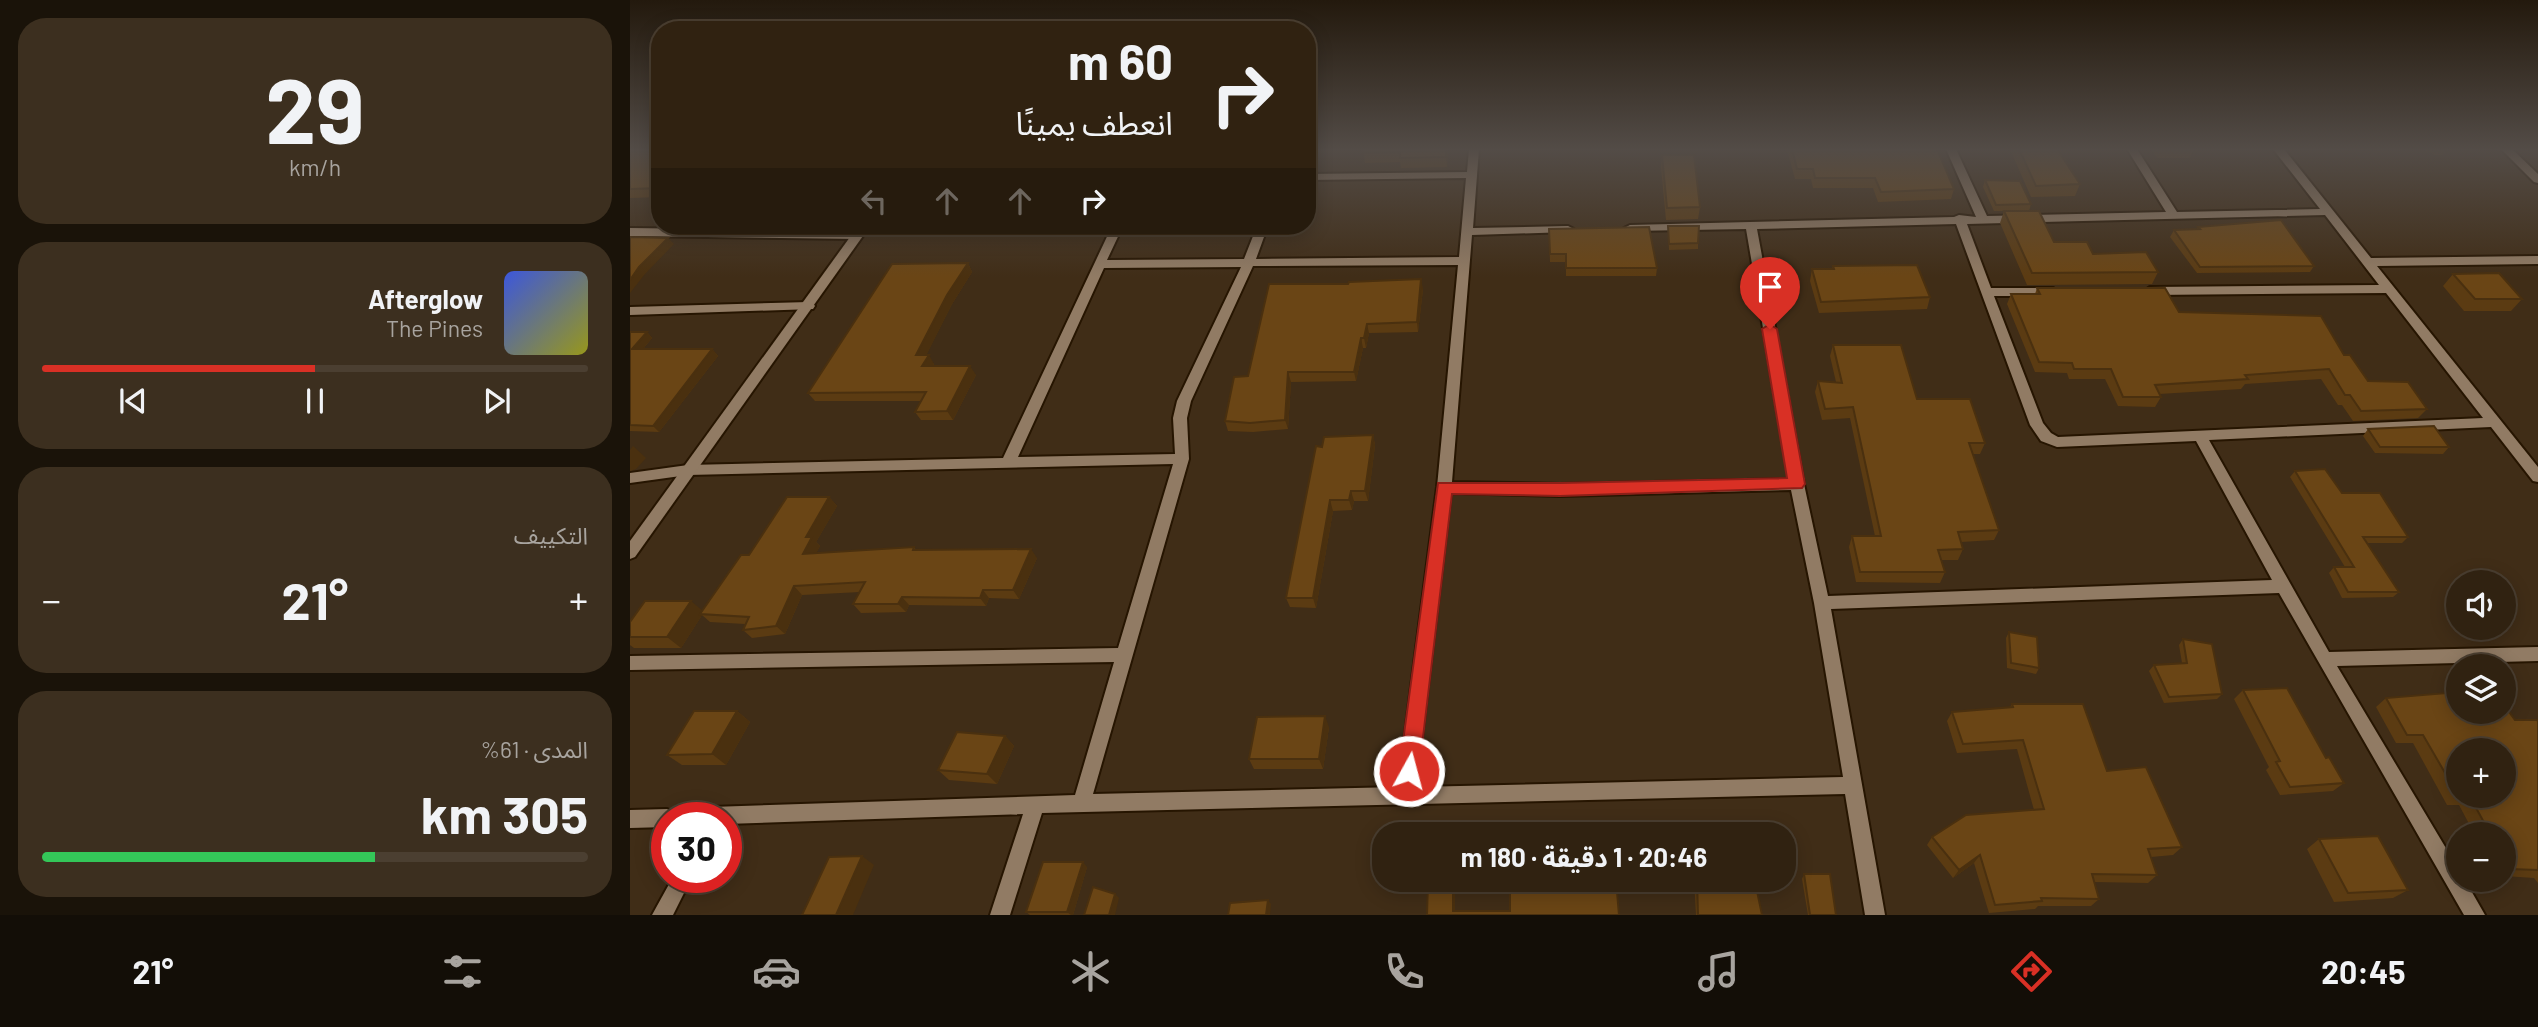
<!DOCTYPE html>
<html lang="ar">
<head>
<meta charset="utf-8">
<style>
	body { margin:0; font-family:Barlow,"Noto Sans Arabic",sans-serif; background:#3c2f1f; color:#f1f3f6; direction:rtl; height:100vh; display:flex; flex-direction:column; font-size:26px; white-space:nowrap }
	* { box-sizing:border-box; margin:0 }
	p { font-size:23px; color:#a8a49f }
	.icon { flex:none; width:38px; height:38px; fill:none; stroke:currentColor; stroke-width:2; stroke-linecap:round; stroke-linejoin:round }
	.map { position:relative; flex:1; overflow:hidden; direction:ltr }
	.side { display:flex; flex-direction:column; gap:18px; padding:18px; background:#1a1309; width:630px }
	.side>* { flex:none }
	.hud { position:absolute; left:21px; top:21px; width:665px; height:214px; border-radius:28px; box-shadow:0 4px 18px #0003,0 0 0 2px #4b3f31; direction:rtl; background:#302211; color:#f1f3f6; overflow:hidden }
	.controls { position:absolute; left:1816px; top:570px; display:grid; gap:14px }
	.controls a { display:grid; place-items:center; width:70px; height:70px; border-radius:50%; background:#302211; box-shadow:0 4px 18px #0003,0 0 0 2px #4b3f31; font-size:35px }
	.speed { position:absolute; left:21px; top:802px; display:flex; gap:14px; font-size:35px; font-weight:700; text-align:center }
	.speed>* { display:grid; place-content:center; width:91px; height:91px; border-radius:50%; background:#302211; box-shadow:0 4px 18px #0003,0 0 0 2px #4b3f31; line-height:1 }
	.speed .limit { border:10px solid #d22; background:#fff; color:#111 }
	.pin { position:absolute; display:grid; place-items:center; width:60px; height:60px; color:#fff; margin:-72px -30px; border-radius:50% 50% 50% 0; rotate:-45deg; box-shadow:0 0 7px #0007 }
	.pin .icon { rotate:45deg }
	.me { position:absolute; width:77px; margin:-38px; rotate:7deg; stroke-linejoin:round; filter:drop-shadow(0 0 5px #0008) }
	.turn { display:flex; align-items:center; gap:24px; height:147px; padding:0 28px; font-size:32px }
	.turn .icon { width:91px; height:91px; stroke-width:2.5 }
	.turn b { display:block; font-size:49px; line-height:60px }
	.lanes { display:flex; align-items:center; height:66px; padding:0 28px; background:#0003; justify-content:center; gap:35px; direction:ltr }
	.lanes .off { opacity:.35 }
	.big { font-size:52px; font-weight:700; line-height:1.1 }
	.side .card { flex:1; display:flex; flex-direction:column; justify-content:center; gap:10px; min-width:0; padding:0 24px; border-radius:28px; background:#3c2f1f }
	.side .dial { align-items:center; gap:0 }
	.dial b { font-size:91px; line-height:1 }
	.song { display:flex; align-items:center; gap:21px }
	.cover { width:84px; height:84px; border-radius:10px; background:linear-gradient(135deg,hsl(230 70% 55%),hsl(60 70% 35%)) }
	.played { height:7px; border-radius:4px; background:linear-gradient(90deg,#d93025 50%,#4b3f31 50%) }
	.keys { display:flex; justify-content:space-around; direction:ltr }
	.heat { display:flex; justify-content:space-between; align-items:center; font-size:38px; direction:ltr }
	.charge { height:10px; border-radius:5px; background:linear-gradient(90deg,#34c759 61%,#4b3f31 0) }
	.trip { position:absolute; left:742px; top:822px; width:424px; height:70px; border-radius:28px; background:#302211; box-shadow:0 4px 18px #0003,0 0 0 2px #4b3f31; font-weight:700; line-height:70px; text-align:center; direction:rtl }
	.dock { display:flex; height:112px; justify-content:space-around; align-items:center; background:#130e07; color:#a8a49f }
	.dock .icon { width:49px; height:49px }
	.dock .on { color:#d93025 }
	.dock b { font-size:32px; color:#f1f3f6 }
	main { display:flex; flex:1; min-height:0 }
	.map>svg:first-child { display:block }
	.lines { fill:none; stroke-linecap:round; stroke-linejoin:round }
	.minor-casing { stroke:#261501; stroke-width:4 }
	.tertiary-casing { stroke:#261501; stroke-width:4 }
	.minor { fill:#917b64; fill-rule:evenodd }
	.tertiary { fill:#917b64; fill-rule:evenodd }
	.wall { fill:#5b3b12 }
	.shaded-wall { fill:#4a300f }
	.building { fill:#6a4515; stroke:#4a300f; stroke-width:2; fill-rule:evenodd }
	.route { fill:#d93025; stroke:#8d1f18; stroke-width:2 }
</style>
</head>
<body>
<main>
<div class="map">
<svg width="1908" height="915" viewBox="0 0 1908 915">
	<rect width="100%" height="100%" fill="#402d17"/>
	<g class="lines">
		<defs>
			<path id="minor" d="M839 149H849L843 228 938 226 944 229 938 232 842 235 822 482 930 484 1159 479 1116 229 1000 231 994 228 1000 225 1324 217 1329 215 1346 217 1316 149H1326L1357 216 1536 212 1497 149H1507L1547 212 1690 209 1643 149H1654L1741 258 1908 256V264L1747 266 1908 467V482L1903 481 1861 427 1579 440 1699 652 1908 647V661L1707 666 1829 870V880H1835L1855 915H1834L1649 593 1201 609 1255 915H1235L1215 794 412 813 380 915H360L393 814 96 824V817H37V827L0 828V810L37 809 44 813 51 808 445 795 484 662 0 670V656L488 648 543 464 58 475 0 483V473L58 465 373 458 482 226H493L477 260 614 259 627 226H638L626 259 829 257 836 178 677 180V174L837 172ZM1695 215 1749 285 1520 287 1514 291 1520 295 1756 293 1853 418 1428 437 1421 433 1413 423 1364 296H1423L1429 292 1423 288H1361L1337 224ZM1326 224 1400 425 1411 441 1427 447 1566 441 1642 580 1198 596 1174 484 1127 229ZM828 265 807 487 768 787 463 794 559 459 557 418 561 401 623 266ZM611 267 547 401 543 418 545 454 388 457 474 268ZM1161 490 1184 603 1213 777 786 787 821 493 930 496Z
				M1871 149H1882L1908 174V183L1904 182Z
				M0 228 227 231 233 235 227 239 0 236Z
				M179 302 183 303 185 306 183 309 0 315V307Z
				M43 877H62L43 915H22Z"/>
			<path id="tertiary" d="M228 226H240L5 557 0 559V541Z"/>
		</defs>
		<use href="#minor" class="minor-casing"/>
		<use href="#tertiary" class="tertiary-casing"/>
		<use href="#minor" class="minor"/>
		<use href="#tertiary" class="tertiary"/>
	</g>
	<path class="wall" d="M0 149H30V197L0 198Z
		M733 149H818L817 167 771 168 770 162 735 163Z
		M1157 149H1307L1324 189 1321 199 1248 202 1243 188H1183L1181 179H1165Z
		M1380 149H1427L1450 184 1445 196 1401 197Z
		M1521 149H1564L1560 158H1527Z
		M1792 149H1818L1812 155H1805Z
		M1032 155 1070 207 1068 219 1036 220 1031 167Z
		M1355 180 1401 204 1399 211H1364L1353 187Z
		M1374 211 1424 242 1528 272 1522 284 1397 285 1370 223Z
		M1038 226 1068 243V249L1039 250Z
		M1568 227 1684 266 1680 272 1567 273 1540 237 1544 230 1567 229Z
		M919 229 1027 268 1026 276H936V262H920Z
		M338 263 342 272 322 304 296 355 304 364 303 366 346 375 323 420H291L285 412 291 401H185L178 393Z
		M1203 266 1300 297 1297 309 1189 313 1180 281 1182 269H1202Z
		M1823 274 1892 299 1881 311H1834L1813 286Z
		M1407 288 1549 312 1714 355 1738 381 1797 409 1788 418 1723 421 1712 405H1708L1691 379 1615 384 1611 389 1529 394 1531 397 1525 407 1488 406 1475 379H1439L1437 373 1405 372 1377 304 1381 294H1405Z
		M793 289 788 332 739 333 736 348H733L726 381 661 382 658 429 623 432 598 431 595 421 618 376Z
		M0 332H17L22 338 13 349H82L88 356 29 432 0 431Z
		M1203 345 1355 443 1350 454H1343L1369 530 1364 540 1331 542 1333 549 1328 560H1311L1315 572 1310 583 1226 582 1219 547 1222 536H1245L1220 418 1192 420 1185 392 1188 381 1206 382 1200 356Z
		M1738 429 1819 447 1813 454 1745 453 1733 436Z
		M743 435 745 445 738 501H724L722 510 703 511 686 608 660 607 656 598 692 447Z
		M1665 471 1712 493 1778 537 1772 543H1737L1769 592 1763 597 1712 598 1699 573 1704 567H1715L1660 477Z
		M199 497 207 506 186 542 190 546 186 553 284 547 286 550 407 558 389 599 359 598 356 606 279 605 276 612 231 613 223 604 230 592 172 595 155 634 122 638 113 630 115 624 80 622 72 615 51 648H4L0 645V622L72 611 119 555Z
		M1379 632 1409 668 1406 674 1377 668 1376 638Z
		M1553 639 1592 694 1587 699 1534 703 1519 671 1524 665 1552 663 1549 645Z
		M1613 690 1696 758 1714 783 1703 791 1650 795 1636 770 1639 767 1604 699Z
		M1756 698 1885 720 1908 721V883L1904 878 1874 876V835H1845L1829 805H1817L1783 743H1766L1746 707Z
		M1382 704 1477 771 1552 847 1543 855 1521 857 1527 875 1518 883 1464 882 1469 899 1461 906H1408L1405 909 1359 913 1344 863 1323 878 1297 845 1302 837 1404 810 1387 749 1327 753 1317 721 1322 712 1380 707Z
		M107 711 120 722 96 765H52L37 755Z
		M699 727 693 769H624L619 759Z
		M375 736 384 746 367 784 319 780 308 770Z
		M1689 839 1778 890 1763 898 1704 902 1677 849Z
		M457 867 443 915H400L396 912Z
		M1174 874 1206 915H1178L1172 879Z
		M1064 880H1103L1104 893 1132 915H1066Z"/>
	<path class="shaded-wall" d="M816 149H818L817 167 816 157Z
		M38 238 44 244 15 274 0 293V280L9 267Z
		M338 263 342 272 322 304 292 364 286 355 317 295Z
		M791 279 793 289 788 332 787 322Z
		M737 324 739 333 736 348 734 338Z
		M17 332 22 338 8 355 2 349Z
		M731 338 733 348 726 381 724 372Z
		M82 349 88 356 29 432 23 426Z
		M299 355 304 364 298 375 292 366Z
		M340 366 346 375 323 420 317 411Z
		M658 372 661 382 658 429 655 420Z
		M743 435 745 445 738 501 735 491Z
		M3 446 16 458 6 469 0 471V450Z
		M721 491 724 501 722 510 719 500Z
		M199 497 207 506 186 542 190 546 181 563 173 554 176 537Z
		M700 500 703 511 686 608 683 598Z
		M401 549 407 558 389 599 383 590Z
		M164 586 172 595 155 634 146 626Z
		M353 590 359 598 356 606 350 598Z
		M272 597 279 605 276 612 268 604Z
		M61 601 74 612 70 614 72 615 51 648 37 637Z
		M107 711 120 722 96 765 82 754Z
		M695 716 699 727 693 769 689 759Z
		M375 736 384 746 367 784 357 774Z
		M1350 855 1344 863 1323 878 1329 870Z
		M232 856 244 865 223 915H206Z
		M453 862 457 867 443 915H441L437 912Z
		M823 881 825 889V915L823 911Z
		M485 894 489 898 485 915H479Z
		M638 900 641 904 640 915H636Z"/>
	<path class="building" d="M0 149H30V188L0 189Z
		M733 149H816V157L770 158V152L733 153Z
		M1162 149H1307L1324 189 1251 192 1245 178H1185L1183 169H1167Z
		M1389 149H1427L1450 184 1406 186Z
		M1032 155H1064L1070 207 1037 208Z
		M1355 180 1390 181 1401 204 1366 205Z
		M1374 211H1409L1424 242H1457L1463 254 1516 252 1528 272 1402 273Z
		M1651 220 1684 266 1570 267 1544 230 1570 229 1568 227Z
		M1038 226H1069L1068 243 1039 244Z
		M1019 227 1027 268H936V254H920L919 229Z
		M0 237 38 238 9 267 0 280Z
		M338 263 317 295 286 355H299L292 366H340L317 411 285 412 296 392 178 393 262 264Z
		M1287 265 1300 297 1191 302 1182 269H1204L1203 266Z
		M1869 273 1892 299H1845L1823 274Z
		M791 279 787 322 737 324 734 338H731L724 372H658L655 420 620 423 595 421 604 377 618 376 639 284H718L719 282Z
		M1407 288H1535L1549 312 1691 316 1714 355H1720L1738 381 1778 382 1797 409 1731 411 1720 395H1715L1699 369 1615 375 1618 379 1525 385 1531 397H1493L1481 369H1444L1442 363 1409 362 1381 294H1410Z
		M0 332H17L2 349H82L23 426 0 425Z
		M1203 345H1271L1287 399H1340L1355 443H1339L1369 530 1328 532 1333 549 1308 550 1315 572H1230L1222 536H1251L1223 407 1195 409 1188 381 1212 383Z
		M1804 426 1819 447H1750L1738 429Z
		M743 435 735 491H721L719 500H700L683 598H656L686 446 692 447 694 437Z
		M1695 469 1712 493H1750L1778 537H1733L1769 592H1718L1704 567H1724L1665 471Z
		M157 497H199L176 537H182L173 554 284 547 283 550 401 549 383 590H353L350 598 272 597 268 604H223L235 582 164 586 146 626 113 630 119 617 70 614 111 555H119Z
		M15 601H61L37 637H0V622Z
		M1379 632 1407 637 1409 668 1381 663Z
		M1553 639 1582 644 1592 694 1539 697 1524 665 1557 663Z
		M1657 688 1696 758 1699 757 1714 783 1660 787 1646 762 1650 761 1613 690Z
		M1829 692V712H1874V705L1885 720H1907L1908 721V870L1879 869 1874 860V835H1861L1840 797H1829L1793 735H1777L1756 698ZM1829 751H1874V796H1829Z
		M1382 704H1453L1477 771 1516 767 1552 847 1518 849 1527 875 1462 874 1469 899 1411 898 1412 901 1365 905 1350 855 1329 870 1302 837 1336 815 1414 809 1393 740 1333 744 1322 712 1383 707Z
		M64 711H107L82 754 37 755Z
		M695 716 689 759H619L627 717Z
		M327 732 375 736 357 774 308 770Z
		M1748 836 1778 890 1718 893 1689 839Z
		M232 856 206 915H172L199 857Z
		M413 862H453L437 912H396Z
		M1174 874H1200L1206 915H1180Z
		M904 880H986L989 915H797L798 882 823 881V911H880V882Z
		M1067 880H1103L1104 893 1127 891 1132 915H1068Z
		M463 887 485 894 479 915H454Z
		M638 900 636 915H598L600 903Z"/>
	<linearGradient id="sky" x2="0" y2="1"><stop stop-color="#23190d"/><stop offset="0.54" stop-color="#534c47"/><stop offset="1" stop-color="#534c47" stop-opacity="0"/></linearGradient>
	<rect width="1908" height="277" fill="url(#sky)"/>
	<path class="route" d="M1140 324 1147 329 1175 484 1172 488 930 496 822 494 789 771 786 778 779 781 772 778 769 771 808 483H930L1157 478 1132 329Z"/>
</svg>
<div class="controls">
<a><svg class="icon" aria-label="sound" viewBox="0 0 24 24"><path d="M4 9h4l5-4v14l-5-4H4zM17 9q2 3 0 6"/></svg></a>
<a><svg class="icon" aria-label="layers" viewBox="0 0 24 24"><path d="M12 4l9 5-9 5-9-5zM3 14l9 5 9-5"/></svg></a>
<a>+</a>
<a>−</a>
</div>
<div class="speed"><div class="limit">30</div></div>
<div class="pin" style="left:1140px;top:329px;background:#d93025"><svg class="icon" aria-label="arrive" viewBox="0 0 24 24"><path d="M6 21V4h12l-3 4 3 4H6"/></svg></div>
<svg class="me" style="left:779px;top:771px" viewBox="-20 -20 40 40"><circle r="17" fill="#d93025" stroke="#fff" stroke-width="3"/><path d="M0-11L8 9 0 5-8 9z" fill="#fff"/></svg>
<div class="trip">20:46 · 1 دقيقة · 180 m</div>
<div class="hud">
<div class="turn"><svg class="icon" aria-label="right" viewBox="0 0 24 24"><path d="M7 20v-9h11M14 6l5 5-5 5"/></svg><div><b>60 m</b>انعطف يمينًا</div></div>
<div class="lanes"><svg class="icon off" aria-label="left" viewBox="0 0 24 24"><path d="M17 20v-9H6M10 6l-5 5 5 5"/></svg><svg class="icon off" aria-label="ahead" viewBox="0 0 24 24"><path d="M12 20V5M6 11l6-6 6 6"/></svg><svg class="icon off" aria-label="ahead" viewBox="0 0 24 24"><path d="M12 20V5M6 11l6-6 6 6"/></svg><svg class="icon" aria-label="right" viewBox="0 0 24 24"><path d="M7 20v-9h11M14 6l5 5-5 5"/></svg></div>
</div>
</div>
<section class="side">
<div class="card dial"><b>29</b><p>km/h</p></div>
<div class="card">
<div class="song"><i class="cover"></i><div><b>Afterglow</b><p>The Pines</p></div></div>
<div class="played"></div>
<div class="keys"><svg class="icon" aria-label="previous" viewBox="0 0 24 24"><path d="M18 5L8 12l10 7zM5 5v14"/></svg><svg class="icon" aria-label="pause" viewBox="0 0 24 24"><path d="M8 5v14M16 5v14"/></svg><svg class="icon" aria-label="next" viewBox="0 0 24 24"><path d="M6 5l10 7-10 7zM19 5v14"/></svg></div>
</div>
<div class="card"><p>التكييف</p>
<div class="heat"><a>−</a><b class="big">21°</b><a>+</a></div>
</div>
<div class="card"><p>المدى · 61%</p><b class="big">305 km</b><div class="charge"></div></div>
</section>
</main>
<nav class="dock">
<b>20:45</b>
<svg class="icon on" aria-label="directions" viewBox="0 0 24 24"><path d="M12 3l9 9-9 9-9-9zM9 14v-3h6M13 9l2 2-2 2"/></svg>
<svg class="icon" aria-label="music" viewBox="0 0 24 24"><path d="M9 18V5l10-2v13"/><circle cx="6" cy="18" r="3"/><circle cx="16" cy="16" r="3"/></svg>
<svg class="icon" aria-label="phone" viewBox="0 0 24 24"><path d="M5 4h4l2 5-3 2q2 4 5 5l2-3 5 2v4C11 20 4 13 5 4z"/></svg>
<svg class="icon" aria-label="climate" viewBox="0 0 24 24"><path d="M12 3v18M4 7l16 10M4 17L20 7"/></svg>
<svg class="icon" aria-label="car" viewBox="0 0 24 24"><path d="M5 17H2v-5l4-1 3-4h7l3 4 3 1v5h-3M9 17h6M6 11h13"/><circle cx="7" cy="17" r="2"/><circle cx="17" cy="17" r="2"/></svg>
<svg class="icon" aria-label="filters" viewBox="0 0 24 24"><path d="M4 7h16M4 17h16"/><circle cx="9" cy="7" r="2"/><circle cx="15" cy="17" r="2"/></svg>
<b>21°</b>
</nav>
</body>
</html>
